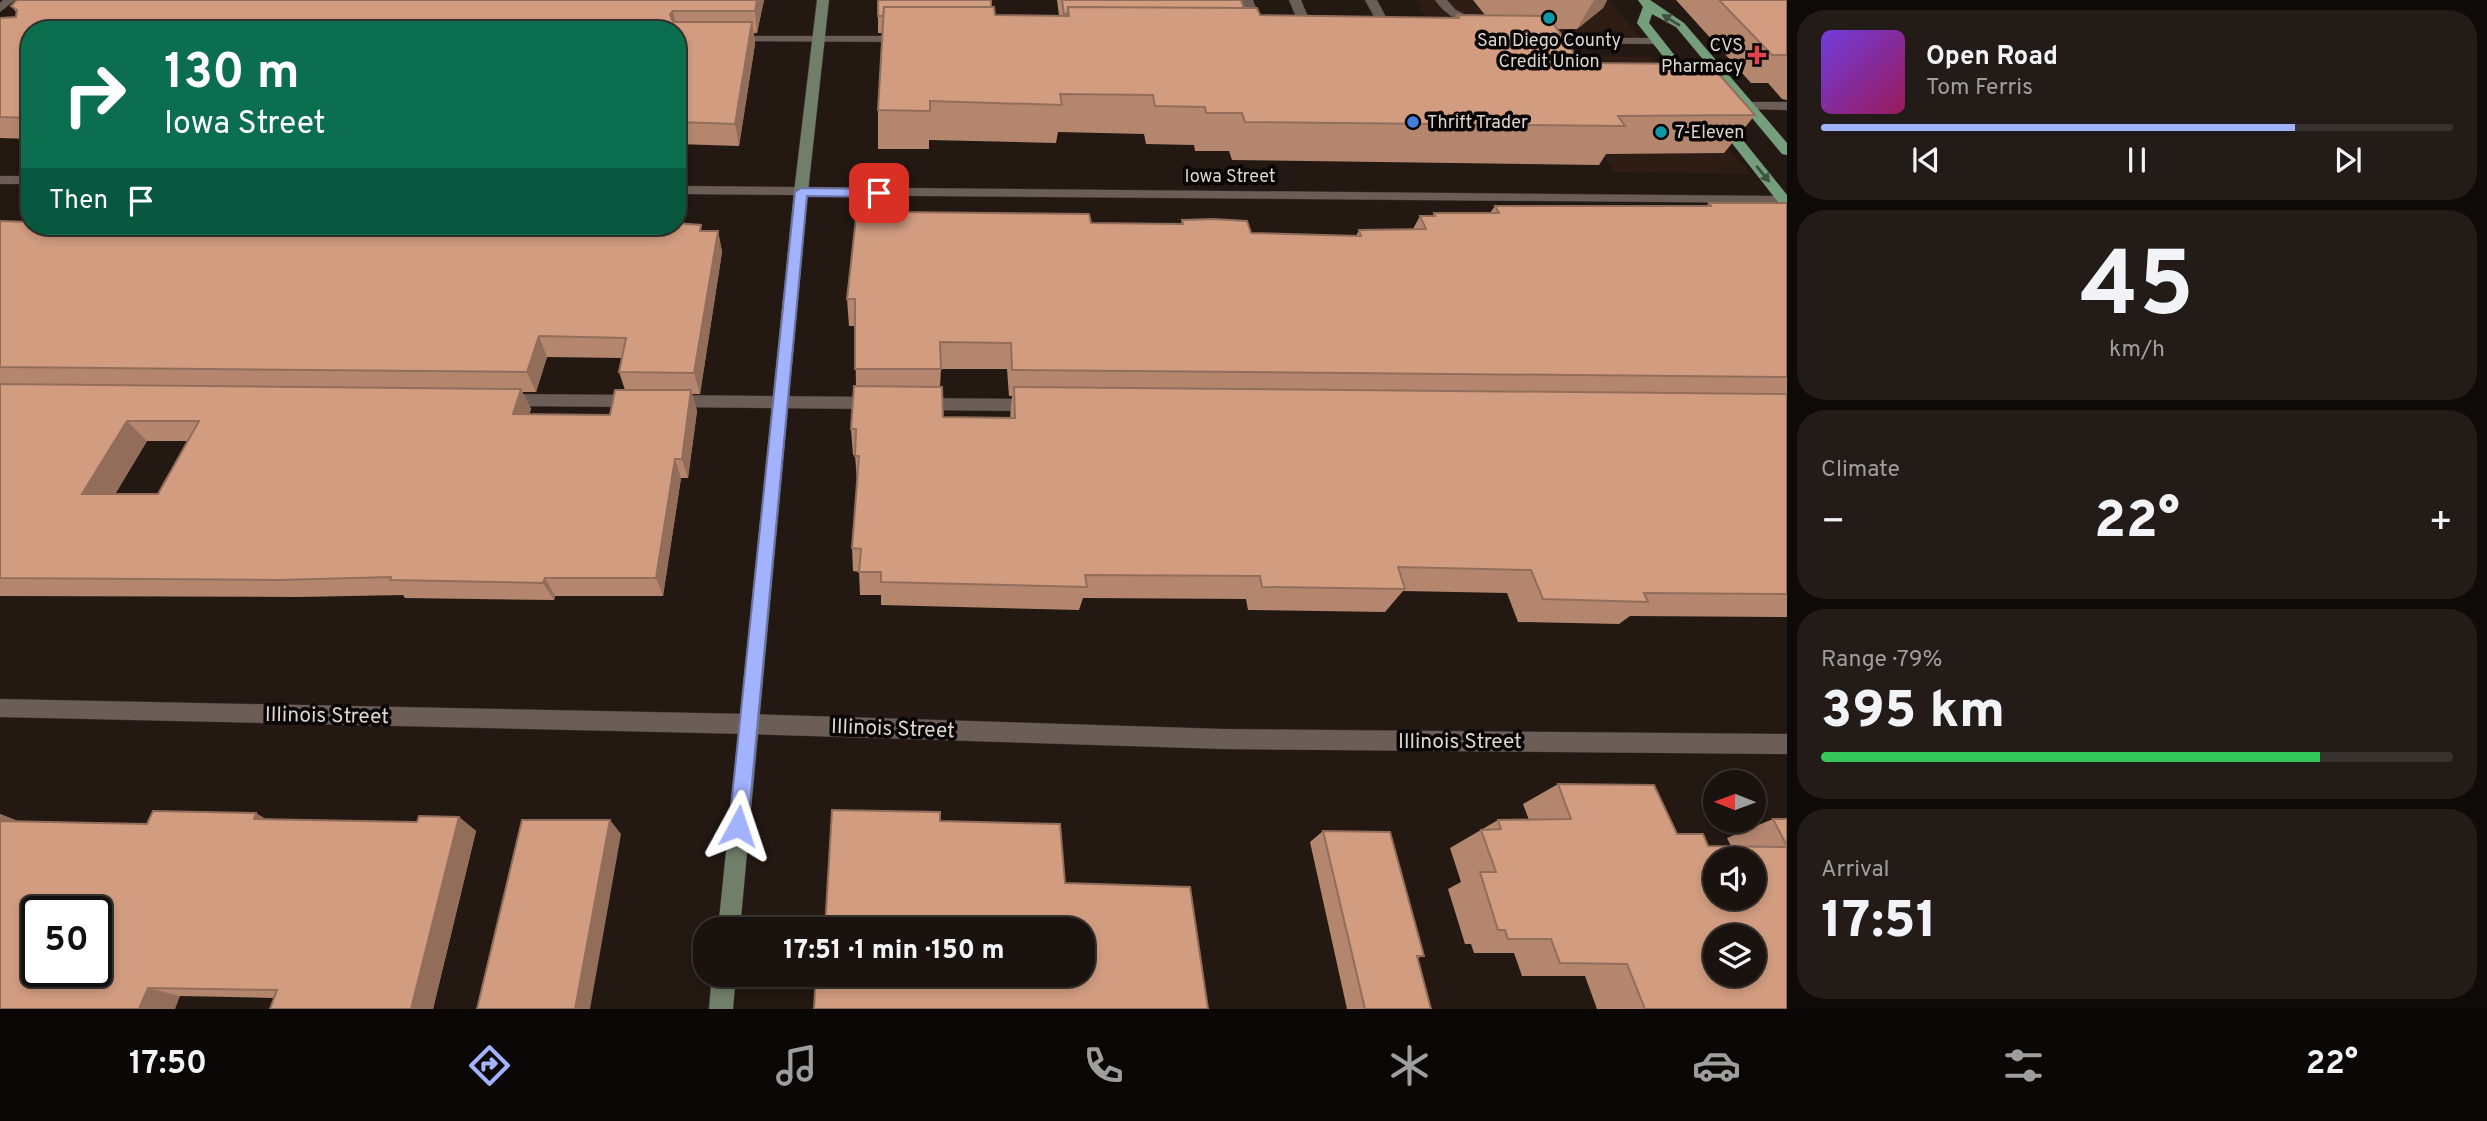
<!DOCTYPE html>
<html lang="en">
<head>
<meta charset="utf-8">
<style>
	body { margin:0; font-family:Overpass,sans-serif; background:#231b17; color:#f1f3f6; height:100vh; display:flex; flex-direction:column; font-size:26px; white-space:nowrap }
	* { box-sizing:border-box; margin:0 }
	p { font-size:23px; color:#9f9e9e }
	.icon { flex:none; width:38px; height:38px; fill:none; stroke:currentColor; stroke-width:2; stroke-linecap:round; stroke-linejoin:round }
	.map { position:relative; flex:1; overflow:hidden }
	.details { display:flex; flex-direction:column; gap:10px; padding:10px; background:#0e0a08; width:700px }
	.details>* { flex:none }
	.top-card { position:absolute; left:21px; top:21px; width:665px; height:214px; border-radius:28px; box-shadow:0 4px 10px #0003,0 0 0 2px #38322e; background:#0b6e4f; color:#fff; overflow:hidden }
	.needle { width:46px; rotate:271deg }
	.controls { position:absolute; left:1703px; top:770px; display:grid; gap:14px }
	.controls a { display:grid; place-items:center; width:63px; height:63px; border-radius:50%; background:#1a120e; box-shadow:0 4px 10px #0003,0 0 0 2px #38322e; font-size:35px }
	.speed { position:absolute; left:21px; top:896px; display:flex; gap:14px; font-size:35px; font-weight:700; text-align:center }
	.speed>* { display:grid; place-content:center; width:91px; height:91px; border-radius:50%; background:#1a120e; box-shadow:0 4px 10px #0003,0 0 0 2px #38322e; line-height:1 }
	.speed .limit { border:4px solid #111; border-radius:10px; background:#fff; color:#111 }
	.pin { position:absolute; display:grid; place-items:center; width:60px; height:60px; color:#fff; margin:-30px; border-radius:14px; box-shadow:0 4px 10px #0006 }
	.me { position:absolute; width:77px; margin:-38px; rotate:5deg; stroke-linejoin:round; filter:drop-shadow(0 0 5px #0008) }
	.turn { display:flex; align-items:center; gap:24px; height:147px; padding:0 28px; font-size:32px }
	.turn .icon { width:91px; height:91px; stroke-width:2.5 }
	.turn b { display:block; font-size:49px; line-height:60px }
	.then { display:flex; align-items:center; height:66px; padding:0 28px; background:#0003; gap:14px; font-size:26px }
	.big { font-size:52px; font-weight:800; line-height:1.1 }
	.details .widget { flex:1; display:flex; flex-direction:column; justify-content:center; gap:10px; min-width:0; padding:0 24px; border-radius:28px; background:#231b17 }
	.details .dial { align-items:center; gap:0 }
	.dial b { font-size:91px; line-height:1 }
	.song { display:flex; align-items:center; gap:21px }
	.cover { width:84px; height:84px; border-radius:10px; background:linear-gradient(135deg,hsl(260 70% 55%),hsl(330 70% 35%)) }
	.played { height:7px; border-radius:4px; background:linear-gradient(90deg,#a3b2fd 75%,#38322e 75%) }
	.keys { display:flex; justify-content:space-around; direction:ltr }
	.heat { display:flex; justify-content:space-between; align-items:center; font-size:38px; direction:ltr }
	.charge { height:10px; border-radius:5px; background:linear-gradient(90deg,#34c759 79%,#38322e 0) }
	.trip { position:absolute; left:693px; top:917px; width:402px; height:70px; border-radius:28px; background:#1a120e; box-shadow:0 4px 10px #0003,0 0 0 2px #38322e; font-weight:800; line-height:70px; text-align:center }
	.tab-bar { display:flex; height:112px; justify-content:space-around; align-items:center; background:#0a0706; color:#9f9e9e }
	.tab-bar .icon { width:49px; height:49px }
	.tab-bar .selected { color:#a3b2fd }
	.tab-bar b { font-size:32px; color:#f1f3f6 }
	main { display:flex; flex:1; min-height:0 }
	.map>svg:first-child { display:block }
	.built { fill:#2e1d14 }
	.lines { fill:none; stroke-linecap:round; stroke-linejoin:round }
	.lane-casing { stroke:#3a3230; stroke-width:1 }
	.street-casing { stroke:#3a3230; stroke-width:1 }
	.secondary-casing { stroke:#3a3230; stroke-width:1 }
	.primary-casing { stroke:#3a3230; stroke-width:1 }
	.lane { fill:#6c5e57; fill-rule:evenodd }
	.street { fill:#6c5e57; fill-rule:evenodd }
	.secondary { fill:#707e6a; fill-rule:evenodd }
	.primary { fill:#759e7d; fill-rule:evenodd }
	.wall { fill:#b4866e; fill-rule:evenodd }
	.shaded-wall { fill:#926d5a }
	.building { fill:#d19c80; stroke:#926d5a; stroke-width:2; fill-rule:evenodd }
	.oneway { fill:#3f5240 }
	.route { fill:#a3b2fd; stroke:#6a74a4; stroke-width:2 }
	.culture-dot { fill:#0f9aa8; stroke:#090504; stroke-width:2.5 }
	.health-dot { fill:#e0444e; stroke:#090504; stroke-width:2.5 }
	.shop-dot { fill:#3f7fe0; stroke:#090504; stroke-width:2.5 }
	.labels { text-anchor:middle; stroke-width:7; stroke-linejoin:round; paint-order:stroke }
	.far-poi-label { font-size:18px; fill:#ddd5d1; stroke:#090504; text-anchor:start }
	.far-street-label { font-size:18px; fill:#ddd5d1; stroke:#090504 }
	.street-label { font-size:21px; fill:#ddd5d1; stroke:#090504 }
</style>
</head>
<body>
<main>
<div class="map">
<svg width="1787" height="1009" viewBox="0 0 1787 1009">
	<rect width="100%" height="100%" fill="#231812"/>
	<path class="built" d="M1416 0H1610L1641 39 1437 38Z
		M1538 55 1653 57 1750 174 1614 172Z"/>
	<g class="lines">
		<defs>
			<path id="lane" d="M1241 0H1253L1264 30 1262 32 1252 30Z
				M1289 0H1301L1316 36 1314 38 1304 36Z
				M1365 0H1377L1396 36 1394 38H1386Z
				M1435 0H1447L1456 10 1484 24 1478 27C1460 22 1446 16 1435 0Z
				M729 36H905L911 39 905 42 733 41 729 40Z
				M1538 38H1657L1663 41 1657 44 1542 43 1538 42Z
				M504 394 637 395 645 401 637 407 504 406 496 400Z
				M672 395 875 397 883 403 875 409 672 407 664 401Z
				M920 398 1032 399 1040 405 1032 411 920 410 912 404Z"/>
			<path id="street" d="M3 0H15L0 12V3Z
				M1750 102H1787V110L1746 109 1744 106Z
				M0 176H30V184H0Z
				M677 186 1783 196 1787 197V203L677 194Z
				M0 699 748 714 1224 729 1787 734V754L1224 749 748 734 0 717Z"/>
			<path id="secondary" d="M817 0H829L808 192 740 929H718L794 192Z
				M712 975H736L733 1009H709Z"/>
			<path id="primary" d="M1638 0H1650L1684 23 1787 143V155L1782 154 1676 27 1652 14 1649 23 1694 80 1684 83 1637 23 1643 7Z
				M1721 117 1725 118 1787 195V208L1782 207 1717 124V118Z"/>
		</defs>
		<use href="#lane" class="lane-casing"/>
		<use href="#street" class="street-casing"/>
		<use href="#secondary" class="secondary-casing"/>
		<use href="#primary" class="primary-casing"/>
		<use href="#lane" class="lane"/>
		<use href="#street" class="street"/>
		<use href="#secondary" class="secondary"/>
		<use href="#primary" class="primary"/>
	</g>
	<path class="wall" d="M764 0 757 33H754L755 44 739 146 677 144V30H30V139L0 138V18L16 17V12L11 6Z
		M1057 0H1241L1244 8 1260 15 1455 18 1457 15H1485L1473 0H1607L1603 8 1577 29H1557L1581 63 1755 115 1724 153 1606 154 1599 165 1232 160 1229 151H1195L1194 145 1146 144 1144 134 1058 132 1056 143 929 140V149H878V110L882 33H878V16L991 7 995 15 1059 16Z
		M1676 0H1787V100L1782 99 1768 83H1751Z
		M1709 203H1787V617L1630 616 1619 624 1518 622 1507 593 1403 591 1385 612 1248 610 1246 599 1083 598 1079 610 881 605V595H860L859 572 853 571 852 548 857 481 855 455H853L851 429 856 386 855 326H849L847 299 895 212 1091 223 1181 224 1182 220 1251 233 1356 236 1359 230 1413 229 1420 216H1432L1434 213H1490L1495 206H1706ZM941 369H1007L1009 396H1012L1010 418 943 417 940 387Z
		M0 221 30 226 718 231 722 252 700 394H692L697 411 688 478H681L663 596H555L554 600 405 598 403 595 297 597 0 596ZM547 357 622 358 619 372 625 390 610 415 529 414 531 409 522 392H536ZM147 441H188L158 494H115Z
		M1558 784 1677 834 1708 846H1731L1727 838 1773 819H1787V1009H1597L1585 976H1522L1514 953H1474L1471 944H1465L1448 889 1461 882 1450 848 1498 820H1529L1523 804Z
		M0 814 18 821 147 824 266 819 417 822 459 817 476 831 433 1009H270L274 998 180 996 0 1009Z
		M1323 831 1424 956 1418 958 1431 1009H1347L1310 842Z"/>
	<path class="shaded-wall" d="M757 0H764L757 33 755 11Z
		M1594 0H1607L1603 8 1577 29Z
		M673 11 677 30H673L670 14Z
		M752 22 755 44 739 146 735 124Z
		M718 231 722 252 700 394 694 373Z
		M539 336 547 357 536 392 527 372Z
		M521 389 531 409 523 434 513 414Z
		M691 390 697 411 688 478 682 459Z
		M127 421 147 441 104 513 82 494Z
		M675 459 681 478 663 596 656 578Z
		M545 578 555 596 554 600 543 583Z
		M256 813 281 828 254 819Z
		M0 814 31 827 0 824Z
		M459 817 476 831 433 1009H411Z
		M610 820 621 834 590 1009H575Z
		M148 988 180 996 175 1009H139Z"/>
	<path class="building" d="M17 0H757L755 11H673L670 14 673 22H752L735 124 677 122V30H30V118L0 117V18L16 17 17 10 11 6Z
		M878 0H991V7H884L883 16H878Z
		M1062 0H1241L1244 8 1068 7 1067 14H1064Z
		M1719 0H1787V55H1772Z
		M884 7H994L995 15 1069 16 1068 7 1257 8 1260 15 1459 18 1457 15 1548 16 1581 63 1710 64 1755 115 1618 116 1625 126 1245 122 1242 113H1206L1205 107 1155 106 1153 95 1060 94 1062 105 930 101V111L878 110Z
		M1709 203H1787V377L1012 370 1011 343 940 342 941 369H855V299H847L857 209 895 208V212L1089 214 1091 223 1183 224 1182 220 1213 219 1247 221 1251 233 1361 236 1359 230 1426 229 1420 216H1435L1434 213H1499L1495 206H1711Z
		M0 221 30 222V226L265 227 266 226H677V223L701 225 700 231H718L694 373 619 372 626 338 539 336 527 372 0 367Z
		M0 384 521 389 513 414 610 415 615 390H691L682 459H675L656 578H545L543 583 390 580 391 577 279 580 0 578ZM127 421H199L158 494H82Z
		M854 386 942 387 943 417 1015 418 1014 387 1787 394V594L1644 593 1648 602 1543 599 1531 570 1398 567 1405 589 1262 587 1260 576 1085 575 1087 587 881 582V572H859L861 549 852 548 859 456H855L856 429H851Z
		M1558 784 1654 785 1677 834H1703L1708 846 1787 847V1009H1645L1627 964 1560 963 1551 939H1508L1505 930H1498L1480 872H1496L1481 830 1501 829 1498 820 1571 819ZM1715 859H1754V898H1715ZM1715 936H1754V975H1715Z
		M832 810 940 812V821L1060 824 1065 883 1190 887 1208 1009H814L816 975H1083V929H825Z
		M153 811 256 813 254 819 417 822 419 816 459 817 411 1009H270L277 990 148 988 139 1009H0V821L147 824ZM37 912H96V971H37Z
		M1773 819H1787V846Z
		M522 820H610L575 1009H477Z
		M1323 831 1390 832 1424 956H1417L1431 1009H1365Z"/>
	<defs><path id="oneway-solid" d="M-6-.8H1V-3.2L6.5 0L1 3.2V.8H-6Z" transform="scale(1.75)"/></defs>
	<g class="oneway">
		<use href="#oneway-solid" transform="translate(1671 20) rotate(-148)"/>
		<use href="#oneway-solid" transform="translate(1763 174) rotate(51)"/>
	</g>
	<path class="route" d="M801 188 879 189 885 193 879 197 807 196 748 826 745 833 738 836 731 833 729 826 795 192Z"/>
	<g class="culture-dot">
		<circle cx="1549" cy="18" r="7"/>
		<circle cx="1661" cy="132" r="7"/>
	</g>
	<path class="health-dot" d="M1753.5 44.5h7v7h7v7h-7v7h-7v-7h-7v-7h7z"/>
	<circle class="shop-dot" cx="1413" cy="122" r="7"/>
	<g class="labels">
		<g class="far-poi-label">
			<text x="1549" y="46" text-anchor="middle">San Diego County<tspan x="1549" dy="21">Credit Union</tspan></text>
			<text x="1743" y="51" text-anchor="end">CVS<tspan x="1743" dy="21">Pharmacy</tspan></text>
			<text x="1427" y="128">Thrift Trader</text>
			<text x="1675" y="138">7-Eleven</text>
		</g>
		<g class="far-street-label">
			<text x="1230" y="182">Iowa Street</text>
		</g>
		<g class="street-label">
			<text transform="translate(327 715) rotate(1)" y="7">Illinois Street</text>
			<text transform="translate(893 728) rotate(2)" y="7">Illinois Street</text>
			<text x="1460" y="748">Illinois Street</text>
		</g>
	</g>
</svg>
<div class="controls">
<a><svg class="needle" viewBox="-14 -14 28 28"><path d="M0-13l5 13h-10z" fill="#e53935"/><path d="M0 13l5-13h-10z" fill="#9f9e9e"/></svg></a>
<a><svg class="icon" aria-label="sound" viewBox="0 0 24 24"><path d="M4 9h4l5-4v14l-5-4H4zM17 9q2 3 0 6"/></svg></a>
<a><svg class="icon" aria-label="layers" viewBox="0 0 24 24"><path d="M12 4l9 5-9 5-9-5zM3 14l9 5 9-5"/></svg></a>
</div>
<div class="speed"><div class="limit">50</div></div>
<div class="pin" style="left:879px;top:193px;background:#d93025"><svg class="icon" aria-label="arrive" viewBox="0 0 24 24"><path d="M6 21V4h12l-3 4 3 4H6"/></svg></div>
<svg class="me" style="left:738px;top:826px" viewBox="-20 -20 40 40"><path d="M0-17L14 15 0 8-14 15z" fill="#a3b2fd" stroke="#fff" stroke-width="4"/></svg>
<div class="trip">17:51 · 1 min · 150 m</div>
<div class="top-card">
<div class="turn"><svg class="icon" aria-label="right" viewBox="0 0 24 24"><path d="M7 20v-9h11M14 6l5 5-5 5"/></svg><div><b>130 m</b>Iowa Street</div></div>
<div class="then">Then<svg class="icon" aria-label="arrive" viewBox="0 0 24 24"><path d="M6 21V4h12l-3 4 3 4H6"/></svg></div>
</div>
</div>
<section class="details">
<div class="widget">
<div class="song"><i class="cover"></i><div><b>Open Road</b><p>Tom Ferris</p></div></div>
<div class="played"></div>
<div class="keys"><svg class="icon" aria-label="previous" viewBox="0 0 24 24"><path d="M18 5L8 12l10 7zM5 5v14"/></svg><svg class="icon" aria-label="pause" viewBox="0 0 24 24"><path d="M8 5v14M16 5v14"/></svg><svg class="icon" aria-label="next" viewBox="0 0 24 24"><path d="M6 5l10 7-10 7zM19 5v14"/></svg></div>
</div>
<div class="widget dial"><b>45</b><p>km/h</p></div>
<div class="widget"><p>Climate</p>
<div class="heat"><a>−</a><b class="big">22°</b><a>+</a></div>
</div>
<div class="widget"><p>Range · 79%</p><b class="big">395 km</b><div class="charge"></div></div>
<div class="widget"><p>Arrival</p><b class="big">17:51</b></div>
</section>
</main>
<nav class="tab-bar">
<b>17:50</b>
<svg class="icon selected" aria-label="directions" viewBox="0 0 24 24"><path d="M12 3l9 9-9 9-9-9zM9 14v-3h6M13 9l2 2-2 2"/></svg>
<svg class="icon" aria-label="music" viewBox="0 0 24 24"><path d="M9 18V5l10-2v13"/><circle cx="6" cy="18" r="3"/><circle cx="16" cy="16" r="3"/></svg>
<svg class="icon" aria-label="phone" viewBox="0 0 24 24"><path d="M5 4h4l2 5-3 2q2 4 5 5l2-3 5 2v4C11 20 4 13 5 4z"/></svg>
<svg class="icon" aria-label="climate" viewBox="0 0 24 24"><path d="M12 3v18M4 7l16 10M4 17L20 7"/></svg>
<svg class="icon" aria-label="car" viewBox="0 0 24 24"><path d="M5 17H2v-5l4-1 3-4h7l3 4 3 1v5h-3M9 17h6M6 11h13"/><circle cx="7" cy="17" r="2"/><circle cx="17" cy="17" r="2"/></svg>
<svg class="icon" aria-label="filters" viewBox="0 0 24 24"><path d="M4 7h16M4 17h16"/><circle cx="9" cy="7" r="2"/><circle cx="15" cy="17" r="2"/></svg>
<b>22°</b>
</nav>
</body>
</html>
